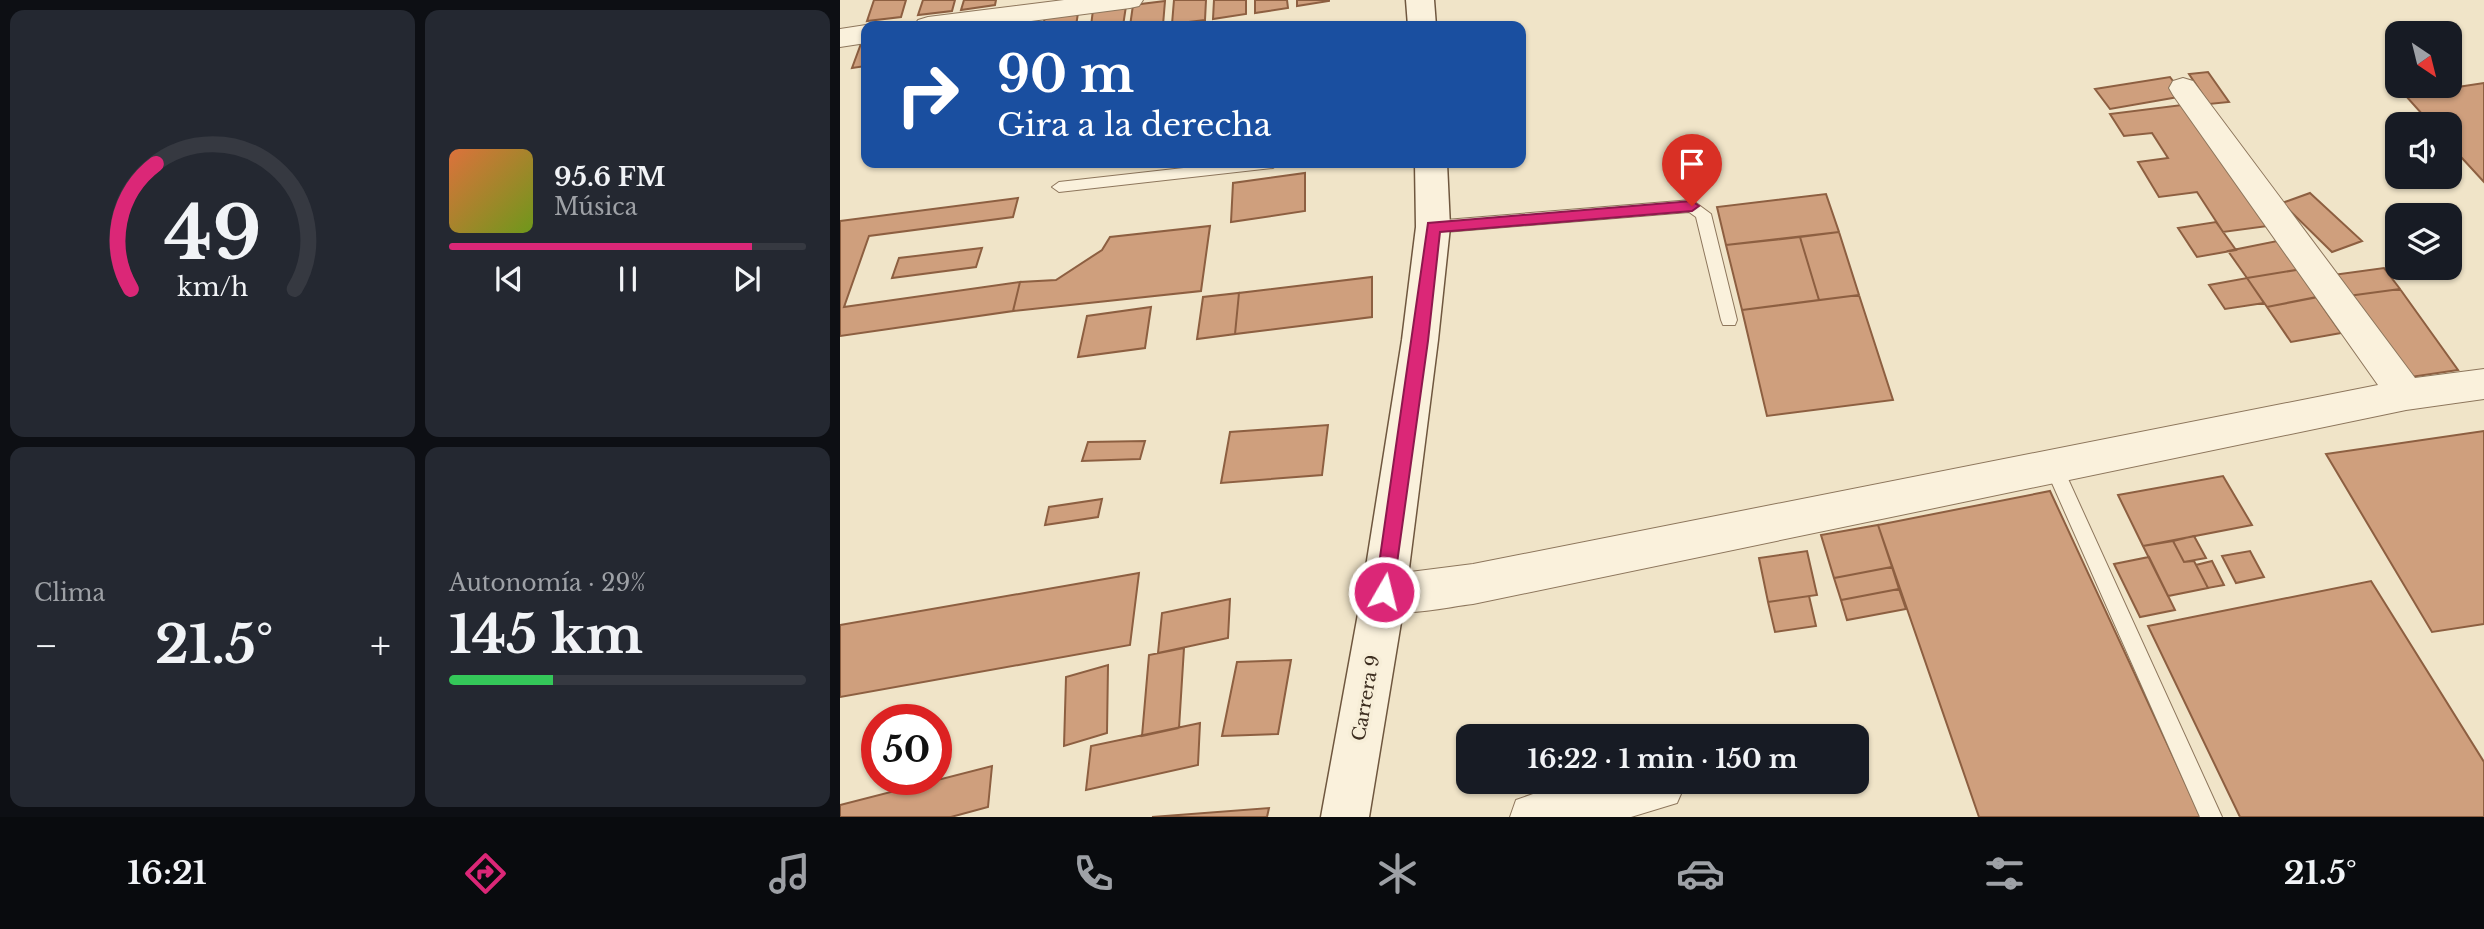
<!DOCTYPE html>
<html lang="es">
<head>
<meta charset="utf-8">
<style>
	body { margin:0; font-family:"Libre Baskerville",serif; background:#242831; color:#f1f3f6; height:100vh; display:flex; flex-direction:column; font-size:26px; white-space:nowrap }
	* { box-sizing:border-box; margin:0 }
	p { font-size:23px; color:#9ea1a6 }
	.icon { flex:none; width:38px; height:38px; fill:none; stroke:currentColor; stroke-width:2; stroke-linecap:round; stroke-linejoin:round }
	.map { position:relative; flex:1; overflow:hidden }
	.sheet { display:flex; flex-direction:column; gap:10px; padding:10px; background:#0d0f14; width:840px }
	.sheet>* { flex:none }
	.top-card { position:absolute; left:21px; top:21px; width:665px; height:147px; border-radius:14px; box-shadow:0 2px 5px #0004; background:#1a4fa0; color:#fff; overflow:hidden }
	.needle { width:46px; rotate:145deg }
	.controls { position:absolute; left:1545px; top:21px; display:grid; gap:14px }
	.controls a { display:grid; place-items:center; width:77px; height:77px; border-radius:14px; background:#171b24; box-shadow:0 2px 5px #0004; font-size:35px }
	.speed { position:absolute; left:21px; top:704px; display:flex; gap:14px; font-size:35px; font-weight:700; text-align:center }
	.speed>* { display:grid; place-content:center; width:91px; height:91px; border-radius:50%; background:#171b24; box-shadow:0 2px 5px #0004; line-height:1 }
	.speed .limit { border:10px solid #d22; background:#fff; color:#111 }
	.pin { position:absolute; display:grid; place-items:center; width:60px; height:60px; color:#fff; margin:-72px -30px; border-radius:50% 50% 50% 0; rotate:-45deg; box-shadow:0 0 7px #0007 }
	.pin .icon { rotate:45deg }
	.me { position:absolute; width:77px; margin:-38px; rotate:8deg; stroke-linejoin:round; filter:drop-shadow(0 0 5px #0008) }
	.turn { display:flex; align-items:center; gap:24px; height:147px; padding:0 21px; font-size:32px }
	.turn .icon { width:91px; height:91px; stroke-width:2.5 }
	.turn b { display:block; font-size:49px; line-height:60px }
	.big { font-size:52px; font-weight:700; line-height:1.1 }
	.sheet .card { flex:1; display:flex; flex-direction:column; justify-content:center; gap:10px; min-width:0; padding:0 24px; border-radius:14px; background:#242831 }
	.sheet .dial { align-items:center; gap:0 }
	.dial svg { height:182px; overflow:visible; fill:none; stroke:#363941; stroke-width:7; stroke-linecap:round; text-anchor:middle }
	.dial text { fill:#f1f3f6; stroke:none }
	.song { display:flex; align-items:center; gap:21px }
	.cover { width:84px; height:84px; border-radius:10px; background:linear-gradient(135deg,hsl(20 70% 55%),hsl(80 70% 35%)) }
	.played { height:7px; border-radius:4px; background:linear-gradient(90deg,#db2777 85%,#363941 85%) }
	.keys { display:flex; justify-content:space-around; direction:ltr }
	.heat { display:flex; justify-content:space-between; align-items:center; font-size:38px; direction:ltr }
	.charge { height:10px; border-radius:5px; background:linear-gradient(90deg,#34c759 29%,#363941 0) }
	.sheet .tiles { flex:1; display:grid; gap:10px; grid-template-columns:repeat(2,1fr) }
	.trip { position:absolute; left:616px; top:724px; width:413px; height:70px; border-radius:14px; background:#171b24; box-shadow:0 2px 5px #0004; font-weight:700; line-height:70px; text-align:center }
	.tabs { display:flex; height:112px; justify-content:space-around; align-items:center; background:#090b0e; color:#9ea1a6 }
	.tabs .icon { width:49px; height:49px }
	.tabs .selected { color:#db2777 }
	.tabs b { font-size:32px; color:#f1f3f6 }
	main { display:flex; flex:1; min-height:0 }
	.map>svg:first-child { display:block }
	.building { fill:#cf9f7d; stroke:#8d5f41; stroke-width:2 }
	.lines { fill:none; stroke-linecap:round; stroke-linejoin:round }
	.lane-casing { stroke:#8d765c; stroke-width:2 }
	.street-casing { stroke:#8d765c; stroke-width:2 }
	.secondary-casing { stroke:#6f573f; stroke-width:3 }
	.lane { fill:#faf1dc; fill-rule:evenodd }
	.street { fill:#faf1dc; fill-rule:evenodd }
	.secondary { fill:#faf1dc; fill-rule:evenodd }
	.route { fill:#db2777; stroke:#8e194d; stroke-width:2 }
	.labels { text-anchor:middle; stroke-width:7; stroke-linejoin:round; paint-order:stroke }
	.street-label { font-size:18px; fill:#3d2e20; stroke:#f7eed8 }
</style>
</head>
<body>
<main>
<section class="sheet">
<div class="tiles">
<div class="card dial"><svg viewBox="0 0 100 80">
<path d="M14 69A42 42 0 1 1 86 69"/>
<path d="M14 69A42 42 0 0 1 25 14" stroke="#db2777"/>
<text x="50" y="56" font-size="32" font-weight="700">49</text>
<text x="50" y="72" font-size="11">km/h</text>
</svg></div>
<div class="card">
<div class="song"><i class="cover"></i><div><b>95.6 FM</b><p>Música</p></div></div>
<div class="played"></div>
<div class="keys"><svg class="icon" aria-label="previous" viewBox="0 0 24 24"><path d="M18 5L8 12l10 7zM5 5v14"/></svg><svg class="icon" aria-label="pause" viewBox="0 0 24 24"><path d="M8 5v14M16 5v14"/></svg><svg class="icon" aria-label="next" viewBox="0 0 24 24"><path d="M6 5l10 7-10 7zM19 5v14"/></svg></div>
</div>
<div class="card"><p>Clima</p>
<div class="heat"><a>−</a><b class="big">21.5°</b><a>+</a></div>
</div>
<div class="card"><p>Autonomía · 29%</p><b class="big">145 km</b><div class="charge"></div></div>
</div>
</section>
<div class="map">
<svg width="1644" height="817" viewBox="0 0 1644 817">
	<rect width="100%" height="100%" fill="#f0e4c8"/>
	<path class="building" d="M34 0H66L61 17 27 21Z
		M83 0H115L112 11 78 15Z
		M124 0H156L155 5 121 10Z
		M334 0H366L365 20 332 24Z
		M374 0H406V14L373 19Z
		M415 0H447L448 8 415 13Z
		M457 0H489V1L457 6Z
		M325 1 323 25 290 26 293 5Z
		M286 6 283 26H251L253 10Z
		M238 13 236 26H203L205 17Z
		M196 18 195 26H161L162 23Z
		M22 41H26V66L12 68Z
		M1368 72 1389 102 1369 104 1349 74Z
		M1330 77 1344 96 1270 109 1255 89Z
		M1644 83V182L1610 145V124H1591L1565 95Z
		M1350 104 1435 225 1383 232 1357 192 1319 197 1298 162 1328 158 1312 133 1284 136 1270 114Z
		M465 173V211L391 222 393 183Z
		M1470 193 1522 241 1492 252 1442 203Z
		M986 194 999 232 886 245 877 207Z
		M178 198 173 217 29 236 4 307 180 282 173 311 0 336V221Z
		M1376 222 1396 250 1357 257 1338 228Z
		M370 226 361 291 173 311 180 282 216 280 262 250 270 237Z
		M999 232 1019 295 979 300 960 237Z
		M960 237 979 300 902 310 886 245Z
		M1442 240 1462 269 1407 278 1388 251Z
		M142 248 136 267 52 278 59 258Z
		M1544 268 1560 289 1508 296 1493 275Z
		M1462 269 1483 296 1427 307 1407 278Z
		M532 277V317L395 334 399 293Z
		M1407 278 1424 303 1385 309 1369 285Z
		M1560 289 1618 370 1564 378 1508 296Z
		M399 293 395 334 357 339 363 297Z
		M1019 295 1053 400 927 416 902 310Z
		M1476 297 1501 333 1451 342 1427 307Z
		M311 307 305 348 238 357 247 316Z
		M488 425 482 475 381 483 390 432Z
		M1644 431V624L1592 632 1486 454Z
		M305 441 300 459 242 461 248 442Z
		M1383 476 1412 525 1303 546 1278 495Z
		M1210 491 1361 817H1139L1038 525Z
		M262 499 258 517 205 525 209 507Z
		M1038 525 1052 567 994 578 981 535Z
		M1354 536 1366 558 1344 562 1333 541Z
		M1333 541 1344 562 1354 561 1368 588 1328 596 1303 546Z
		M967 551 977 595 928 602 919 558Z
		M1410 551 1424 577 1396 583 1382 556Z
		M1309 557 1335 610 1300 617 1274 564Z
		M1372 561 1384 585 1368 588 1356 565Z
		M1052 567 1059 589 1001 600 994 578Z
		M299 573 290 645 0 697V625Z
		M1531 581 1644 762V817H1400L1308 626Z
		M1059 589 1066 609 1007 620 1001 600Z
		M969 596 976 626 935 632 928 602Z
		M390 599 388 638 318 653 322 613Z
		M344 648 339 728 302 736 309 655Z
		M451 660 438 734 382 736 397 662Z
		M268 665 267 733 224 746 226 677Z
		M360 723 358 765 246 790 251 746Z
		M152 766 148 807 111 817H0V805Z
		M429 808 427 817H312Z"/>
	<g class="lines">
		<defs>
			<path id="lane" d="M388 163H440L433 168 219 192 212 187 219 182Z
				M852 200 871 214 897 320 895 325H883L881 320 856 217 849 212 593 233 585 227 593 221Z
				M1213 457 1219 459 1382 817H1360L1204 465 1207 459Z"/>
			<path id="street" d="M224 0H303L299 6 290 8 153 26H74L78 20 88 17Z
				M26 25 30 26H26V43L0 47V29Z
				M1343 78 1353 81 1575 378 1644 369V399L1566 410 633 604C600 608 561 619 529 606L523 592 529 578 544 572H570L633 564 1538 385 1333 95 1329 88 1333 81Z
				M742 782H842L844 787 837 803 791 817H670L676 800 693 794Z"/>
			<path id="secondary" d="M566 0H594L596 26H568Z
				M575 163H607L610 227 598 340 566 592 529 817H481L522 592 562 340 576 227Z"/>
		</defs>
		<use href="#lane" class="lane-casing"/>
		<use href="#street" class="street-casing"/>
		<use href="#secondary" class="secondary-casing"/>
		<use href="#lane" class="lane"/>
		<use href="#street" class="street"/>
		<use href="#secondary" class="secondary"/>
	</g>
	<path class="route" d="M852 201 859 206 852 211 600 232 588 341 553 592 550 598 544 600 537 598 535 592 588 223Z"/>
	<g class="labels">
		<g class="street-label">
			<text transform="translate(526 698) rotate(-80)" y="6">Carrera 9</text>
		</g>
	</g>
</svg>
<div class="controls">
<a><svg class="needle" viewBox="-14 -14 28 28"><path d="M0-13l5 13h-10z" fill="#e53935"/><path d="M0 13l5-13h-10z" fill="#9ea1a6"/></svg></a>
<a><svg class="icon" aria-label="sound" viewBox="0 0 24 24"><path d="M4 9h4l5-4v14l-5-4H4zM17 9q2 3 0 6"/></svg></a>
<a><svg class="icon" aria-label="layers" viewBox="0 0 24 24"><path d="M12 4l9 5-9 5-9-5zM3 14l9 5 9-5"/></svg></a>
</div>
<div class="speed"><div class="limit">50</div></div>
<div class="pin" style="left:852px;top:206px;background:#d93025"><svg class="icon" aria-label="arrive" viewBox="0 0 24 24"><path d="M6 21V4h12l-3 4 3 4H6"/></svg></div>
<svg class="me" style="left:544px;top:592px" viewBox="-20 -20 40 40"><circle r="17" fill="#db2777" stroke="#fff" stroke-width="3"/><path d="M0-11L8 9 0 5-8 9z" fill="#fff"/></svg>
<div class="trip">16:22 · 1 min · 150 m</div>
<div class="top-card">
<div class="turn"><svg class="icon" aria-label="right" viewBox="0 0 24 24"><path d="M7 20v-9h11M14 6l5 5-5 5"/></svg><div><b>90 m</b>Gira a la derecha</div></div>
</div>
</div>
</main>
<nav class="tabs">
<b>16:21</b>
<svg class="icon selected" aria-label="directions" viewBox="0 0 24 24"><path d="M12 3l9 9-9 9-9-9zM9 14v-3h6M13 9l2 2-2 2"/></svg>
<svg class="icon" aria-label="music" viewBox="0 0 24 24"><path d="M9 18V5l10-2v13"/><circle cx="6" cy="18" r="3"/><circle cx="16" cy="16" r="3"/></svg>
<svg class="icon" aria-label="phone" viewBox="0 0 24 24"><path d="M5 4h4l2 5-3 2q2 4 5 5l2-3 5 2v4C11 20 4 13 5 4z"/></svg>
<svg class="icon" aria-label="climate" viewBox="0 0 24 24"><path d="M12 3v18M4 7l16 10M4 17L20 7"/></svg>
<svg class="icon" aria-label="car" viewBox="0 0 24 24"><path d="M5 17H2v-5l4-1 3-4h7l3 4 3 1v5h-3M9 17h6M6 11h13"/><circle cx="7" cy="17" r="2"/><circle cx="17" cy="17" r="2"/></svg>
<svg class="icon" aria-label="filters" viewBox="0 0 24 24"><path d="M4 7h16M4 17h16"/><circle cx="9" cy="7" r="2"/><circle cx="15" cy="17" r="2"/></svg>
<b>21.5°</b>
</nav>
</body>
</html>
